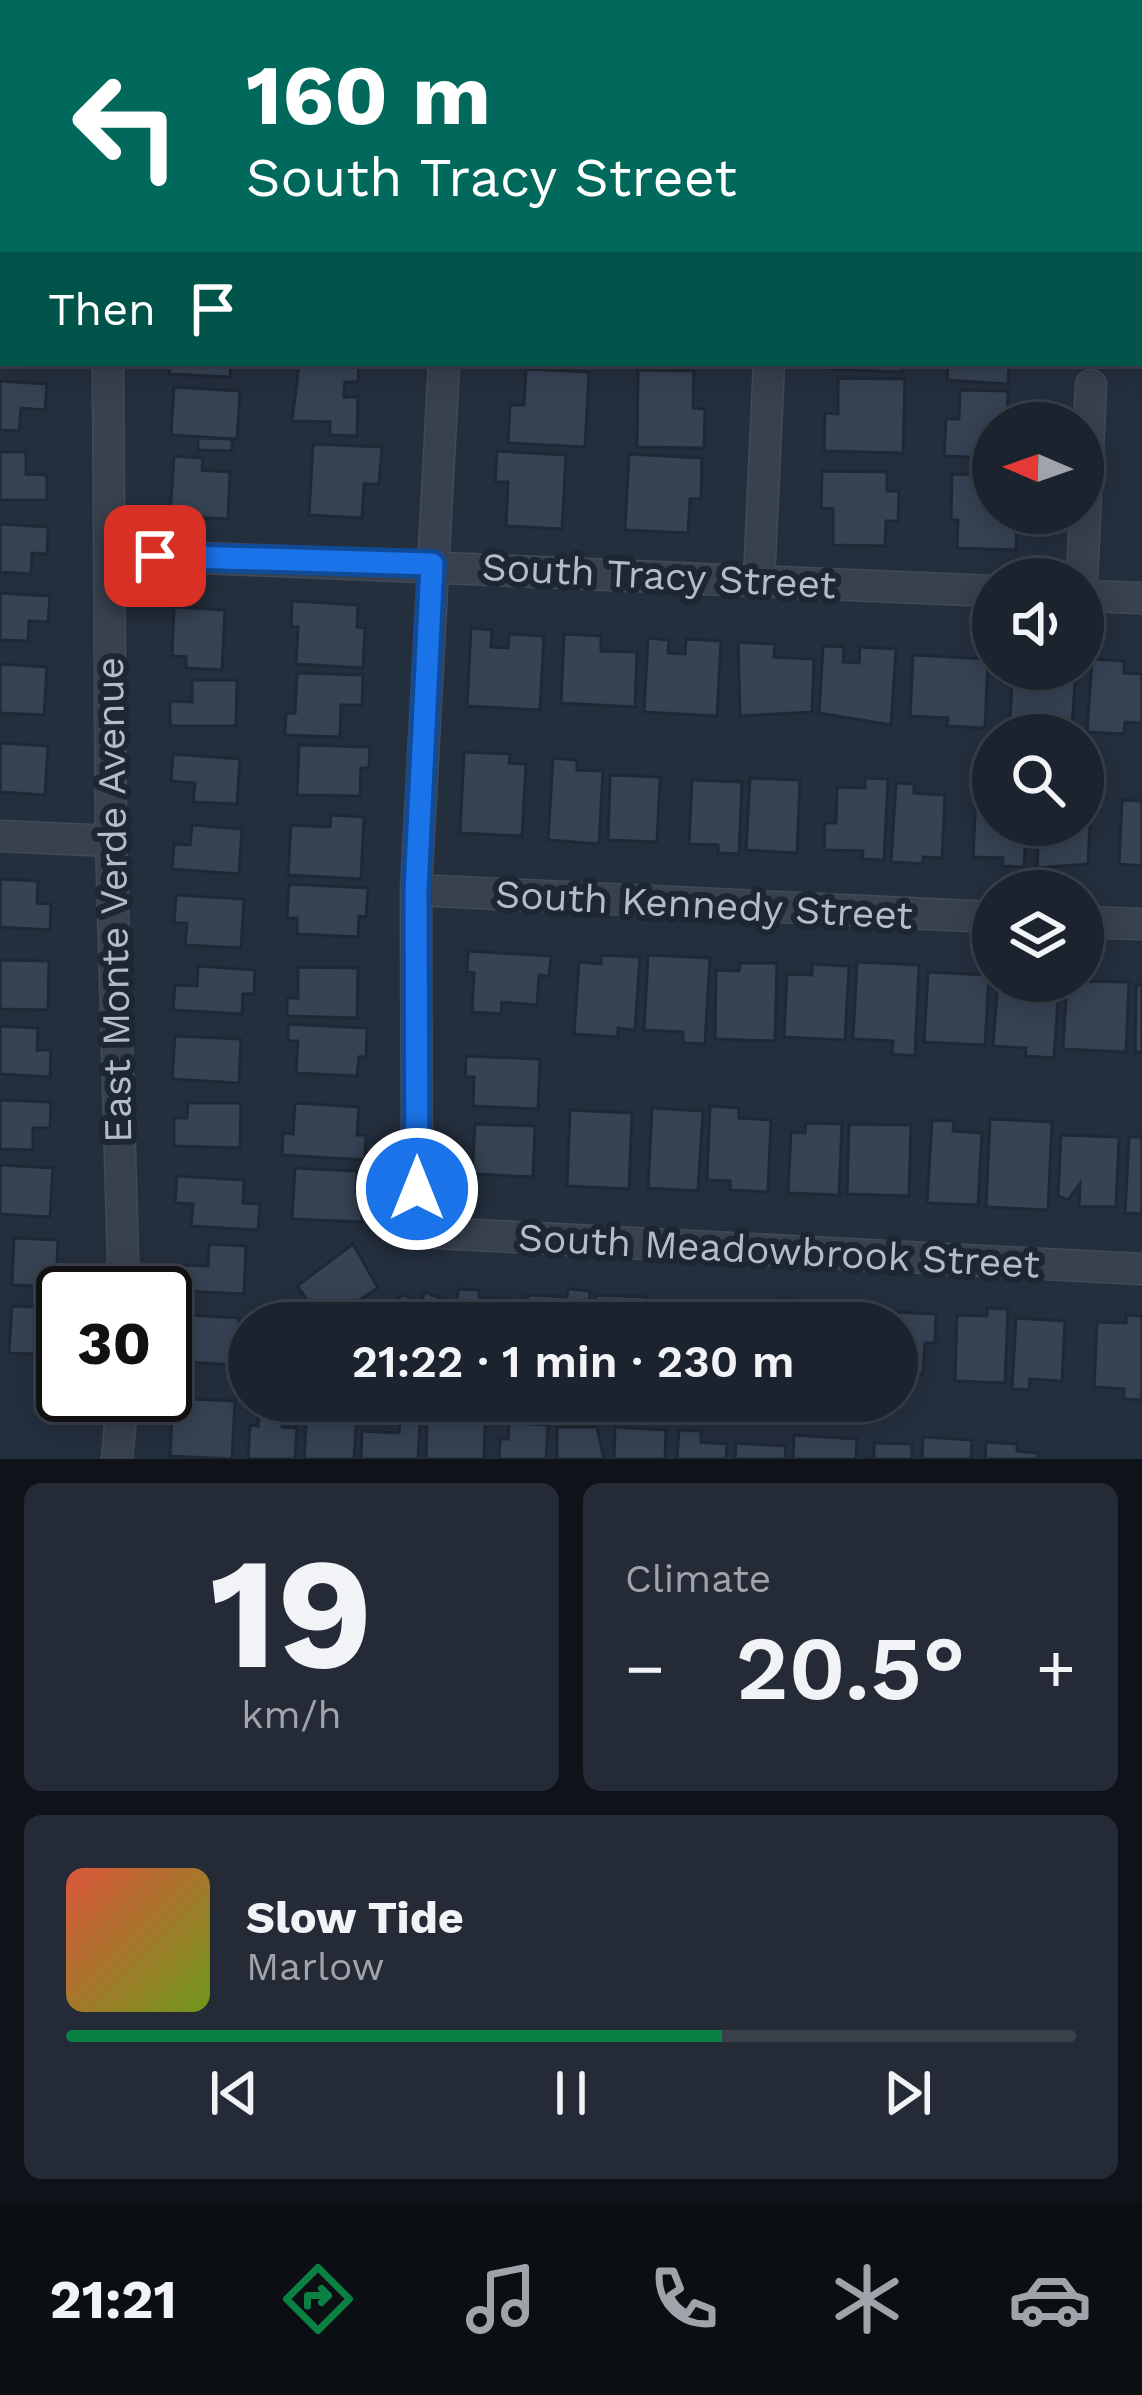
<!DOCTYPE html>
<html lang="en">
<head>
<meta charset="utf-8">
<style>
	body { margin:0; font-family:"Work Sans",sans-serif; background:#242b36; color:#f1f3f6; height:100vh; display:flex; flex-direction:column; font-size:45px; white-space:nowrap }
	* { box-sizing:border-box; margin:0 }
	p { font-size:39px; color:#a0a4aa }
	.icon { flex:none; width:66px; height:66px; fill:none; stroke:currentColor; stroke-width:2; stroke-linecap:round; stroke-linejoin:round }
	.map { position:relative; height:1459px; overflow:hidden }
	.sheet { display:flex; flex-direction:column; gap:24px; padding:24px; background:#0f1319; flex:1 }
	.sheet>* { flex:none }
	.hud { position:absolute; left:0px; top:0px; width:1143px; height:366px; box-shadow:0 6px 30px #0003,0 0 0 3px #39404a; background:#00695c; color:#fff; overflow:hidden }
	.needle { width:78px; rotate:272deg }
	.tools { position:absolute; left:972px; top:402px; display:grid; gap:24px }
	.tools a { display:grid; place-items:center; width:132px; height:132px; border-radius:50%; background:#1b232e; box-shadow:0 6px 30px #0003,0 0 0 3px #39404a; font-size:60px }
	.speed { position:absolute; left:36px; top:1266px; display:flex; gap:24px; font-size:60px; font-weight:700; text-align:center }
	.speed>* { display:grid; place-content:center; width:156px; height:156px; border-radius:50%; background:#1b232e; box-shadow:0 6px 30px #0003,0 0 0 3px #39404a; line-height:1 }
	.speed .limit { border:6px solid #111; border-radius:18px; background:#fff; color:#111 }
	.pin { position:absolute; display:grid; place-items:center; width:102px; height:102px; color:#fff; margin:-51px; border-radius:24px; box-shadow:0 6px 18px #0006 }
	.me { position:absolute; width:132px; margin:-66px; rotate:0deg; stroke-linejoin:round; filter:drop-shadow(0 0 9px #0008) }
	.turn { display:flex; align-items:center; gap:42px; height:252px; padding:0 48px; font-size:54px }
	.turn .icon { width:156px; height:156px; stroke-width:2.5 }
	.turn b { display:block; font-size:84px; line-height:102px }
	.then { display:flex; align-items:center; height:114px; padding:0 48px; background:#0003; gap:24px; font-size:45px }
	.big { font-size:90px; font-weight:600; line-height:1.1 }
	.sheet .card { flex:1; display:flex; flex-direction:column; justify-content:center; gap:18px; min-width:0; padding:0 42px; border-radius:18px; background:#242b36 }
	.sheet .dial { align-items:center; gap:0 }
	.dial b { font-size:156px; line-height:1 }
	.song { display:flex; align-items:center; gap:36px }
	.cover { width:144px; height:144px; border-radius:18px; background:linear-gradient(135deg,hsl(10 70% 55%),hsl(80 70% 35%)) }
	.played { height:12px; border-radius:6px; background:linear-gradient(90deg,#0b8043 65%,#39404a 65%) }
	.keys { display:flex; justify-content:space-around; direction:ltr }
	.heat { display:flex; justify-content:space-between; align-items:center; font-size:66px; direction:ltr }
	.sheet .tiles { flex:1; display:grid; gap:24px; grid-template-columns:1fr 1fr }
	.card:last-child { grid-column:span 2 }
	.trip { position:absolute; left:228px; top:1302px; width:690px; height:120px; border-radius:60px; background:#1b232e; box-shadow:0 6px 30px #0003,0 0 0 3px #39404a; font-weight:600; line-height:120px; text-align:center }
	.dock { display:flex; height:192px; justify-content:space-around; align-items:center; background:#0b0e12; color:#a0a4aa }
	.dock .icon { width:84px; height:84px }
	.dock .active { color:#0b8043 }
	.dock b { font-size:54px; color:#f1f3f6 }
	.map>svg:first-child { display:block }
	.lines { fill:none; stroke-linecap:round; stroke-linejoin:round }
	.stream { stroke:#17263c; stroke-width:8 }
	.building { fill:#364354; stroke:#1f2835; stroke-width:3 }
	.minor-casing { stroke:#414a57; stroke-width:33 }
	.path { stroke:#3f5557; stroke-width:4.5; stroke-dasharray:9 9; stroke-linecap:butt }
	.minor { stroke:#38414e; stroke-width:30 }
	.route-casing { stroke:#114b97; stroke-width:30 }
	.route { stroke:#1a73e8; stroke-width:21 }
	.labels { text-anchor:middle; stroke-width:12; stroke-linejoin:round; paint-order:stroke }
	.street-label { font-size:39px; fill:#b4bcc9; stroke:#1d2633 }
</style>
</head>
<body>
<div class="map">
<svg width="1142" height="1459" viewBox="0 0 1142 1459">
	<rect width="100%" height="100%" fill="#242f3e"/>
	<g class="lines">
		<path class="stream" d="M1066 0 1071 3
			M1140 48 1142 50"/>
	</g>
	<path class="building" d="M170 363H231L230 377 169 374Z
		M299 363H359L358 382H345L344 397H358L357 436 330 435V422L292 421Z
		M830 363H902V372L829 369Z
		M948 363H1009L1008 384 947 380Z
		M526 369 589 372 585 447 508 443 510 405H524Z
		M638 370 694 371 693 408 705 409 704 448 637 447Z
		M838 378 905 379 903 453 824 451 825 413 838 414Z
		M0 381 47 384 45 410 21 408 19 431 0 430Z
		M174 387 240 391 237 439 171 435Z
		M960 390 1008 391 1007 423H993V469L990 458 944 456 946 419H959Z
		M198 438 232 439V451L198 450Z
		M313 444 382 447 379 484H364L362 518 309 515Z
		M497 451 566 455 562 529 506 526 508 482H495Z
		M0 452H26V474L47 475V500H0Z
		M629 454 702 458 701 499H690L688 533 625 530Z
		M174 456 203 458 202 470 230 472 228 519 170 516Z
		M822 471 887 472V491H899L898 521H886L885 546 833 545V509L821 508Z
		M952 474 993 475V513H1028L1017 515 1016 550 957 548 958 520H951Z
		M0 524 48 527 47 554 32 553 31 574 0 572Z
		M0 593 50 596 48 622 29 621 28 641 0 640Z
		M292 601 358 605 357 627 365 628 363 668 296 664 298 627H291Z
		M174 607 225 610 222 670 186 668V657L172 656Z
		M471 628 492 630 491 647 508 648 509 634 544 636 540 710 467 706Z
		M564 634 601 636V651L637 652 635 707 561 703Z
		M648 638 669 640 668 653 685 654 686 639 721 641 717 716 644 712Z
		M738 642 775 644 774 657 814 659 812 712 740 716Z
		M823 646 844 647 843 662 859 663 860 647 896 649 891 725 819 713Z
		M913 655 988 659 985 728 947 726 948 718 910 716Z
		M1092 659 1124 661V673L1142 674V723L1125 722 1124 734 1087 732Z
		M0 664 47 667 44 715 0 713Z
		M1001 669H1076L1072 726 1010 722 1012 682H1001Z
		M297 673 363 675 362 705H341L340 737 285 735 286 713H295Z
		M192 680H237L236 726H170V701L192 702Z
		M0 743 48 746 45 795 0 792Z
		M299 745 370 747 369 768H361L360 796 297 795Z
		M464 752 510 754 509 763 526 764 522 836 460 833Z
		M173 754 240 759 237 804 193 802 195 783 171 781Z
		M553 758 577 760V770L603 771 599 844 548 840Z
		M610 775 660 777 657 842 608 840Z
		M750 778 800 780 797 853 746 850Z
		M865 778 888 779 884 860 862 859 863 851 824 850 825 823H836L837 787 865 788Z
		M692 780 742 782 739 854 718 853V845L689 844Z
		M896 783 914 784V793L945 795 942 858 923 857V864L891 862Z
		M976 793 993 794V825H1026L1024 867 1002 866 1003 858 973 857Z
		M1122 800 1142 801V866L1119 864Z
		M1083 802 1091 803 1088 864 1037 868 1039 825H1083Z
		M331 815 364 817 361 879 288 875 291 825 330 827Z
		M192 825 242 829 239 874 172 869 174 844 190 845Z
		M0 879 38 881 37 903 51 904 50 930 0 927Z
		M289 884 368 888 366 917 359 916 358 937 297 934V918H287Z
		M176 895 244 899 241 948 185 945 187 923H174Z
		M468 951 551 956 549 976 539 975 537 1005 502 1002 501 1014 472 1012 474 973 467 972Z
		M601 955 640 957 635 1030 618 1028V1037L574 1034 579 962 601 964Z
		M648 955 710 958 705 1044 683 1043V1032L644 1030Z
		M0 960 49 961 48 1010 0 1009Z
		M857 962 919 965 915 1056 892 1054 893 1041 853 1039Z
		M740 963H777L775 1041 715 1039 716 970 739 971Z
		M812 964 849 966 845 1040 784 1037 787 974 812 975Z
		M198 966 255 970 254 994H243L242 1014 173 1010 175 985 197 986Z
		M298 967 358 968 357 1018 287 1016V998H298Z
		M928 972 989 975 985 1045 924 1042Z
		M998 981 1059 986 1054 1058 1025 1056 1026 1048 993 1046Z
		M1067 981 1129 982 1126 1052 1063 1049Z
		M1136 985H1142V1052H1135Z
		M288 1024 367 1028 366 1057H359L357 1076 296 1073 298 1041H288Z
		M0 1026 38 1028 37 1050H51L50 1077 0 1074Z
		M175 1036 241 1039 239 1083 172 1079Z
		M466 1056 540 1059 538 1109 473 1106 474 1077H465Z
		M0 1100 51 1102 50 1128H33V1150L0 1149Z
		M188 1103H241L240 1148 174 1146V1118H187Z
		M295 1103 359 1107 357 1135H366L365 1160 282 1155 283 1133 293 1134Z
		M710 1106 739 1108V1118L771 1120 768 1192 730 1190V1181L707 1180Z
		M652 1108 703 1111 698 1191 648 1188Z
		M570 1110 632 1113 629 1189 567 1186Z
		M990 1119 1052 1122 1048 1210 986 1207Z
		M932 1120 954 1121 953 1131 982 1133 978 1205 927 1203Z
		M806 1123 842 1124 839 1195 788 1193 791 1132 805 1133Z
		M475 1124 535 1126 533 1177 472 1174Z
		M849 1124 911 1125 909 1196 847 1194Z
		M1061 1135 1119 1137 1116 1207H1079L1080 1184 1068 1200 1058 1196Z
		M1129 1137H1142V1214L1125 1213Z
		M0 1165 53 1168 50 1217 0 1214Z
		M295 1168 357 1171 356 1191 363 1192 362 1222 292 1219Z
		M177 1176 244 1180 243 1203 260 1204 258 1230 191 1226 193 1204 175 1203Z
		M14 1238 58 1240 56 1287 12 1285Z
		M209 1244 246 1246 244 1294 184 1291 185 1265 208 1266Z
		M353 1244 378 1288 324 1323 297 1286Z
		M458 1289 479 1290V1297L508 1299 506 1323H456Z
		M568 1289 590 1291 588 1323H526L528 1295 567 1297Z
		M425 1292 445 1300 436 1323H389L401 1294 421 1302Z
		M596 1295 647 1297 646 1323H595Z
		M777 1299 799 1300 798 1323H747L748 1305 776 1306Z
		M678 1300 729 1303 728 1323H677Z
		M807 1305 856 1307 855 1323H806Z
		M12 1306 60 1308 57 1355 9 1353Z
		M987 1308 1008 1309 1005 1383 955 1381 957 1315 987 1316Z
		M876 1311 936 1314 935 1343H925L923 1374 897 1372V1323H876Z
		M190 1315 239 1318 237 1365 187 1362Z
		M1126 1315 1142 1316V1400L1124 1399V1389L1094 1387 1097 1322 1126 1323Z
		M1016 1318 1065 1321 1062 1381 1030 1379 1029 1390 1012 1389Z
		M173 1398 235 1401 232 1459 170 1456Z
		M307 1410 357 1413 354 1459H304Z
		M259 1411 282 1412V1427L297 1428 295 1459H248L250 1425 258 1426Z
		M427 1420 485 1421 484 1459H426Z
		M400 1422 420 1423 418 1459H361L362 1431 399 1433Z
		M509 1423 548 1425 546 1459H499L500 1439H508Z
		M557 1427H597L604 1459H557Z
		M615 1427 666 1430 665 1459H614Z
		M679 1430 701 1431V1442L727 1444 726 1459H677Z
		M794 1435 857 1439 856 1459H793Z
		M923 1437 972 1440 971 1459H922Z
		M986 1442 1017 1444V1451L1038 1453 1037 1459H985Z
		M736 1443 786 1446 785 1459H735Z
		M874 1443 912 1444V1459H864L874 1457Z"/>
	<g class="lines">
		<defs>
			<path id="minor" d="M110 3V0
				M798 3V0
				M0 97H3
				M1140 150H1142
				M108 363 111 841 124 1293
				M444 363 416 890 417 1232 1142 1269
				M109 554 993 591
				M759 579 769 363
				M1082 579 1091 385
				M1083 596 1142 598
				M0 836 111 841
				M416 890 993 917
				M1083 922 1142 924
				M117 1459 123 1395"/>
		</defs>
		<use href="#minor" class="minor-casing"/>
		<path class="path" d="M1120 0 1124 3
			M1140 13 1142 14"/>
		<use href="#minor" class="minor"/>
	</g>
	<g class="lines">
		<defs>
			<path id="route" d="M155 556 432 564 416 890 417 1189"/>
		</defs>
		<use href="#route" class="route-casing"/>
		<use href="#route" class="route"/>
	</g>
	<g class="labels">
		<g class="street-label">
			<text transform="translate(659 575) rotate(3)" y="14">South Tracy Street</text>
			<text transform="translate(113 900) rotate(-91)" y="14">East Monte Verde Avenue</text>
			<text transform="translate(704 904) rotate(3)" y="14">South Kennedy Street</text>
			<text transform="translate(779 1250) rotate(3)" y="14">South Meadowbrook Street</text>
		</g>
	</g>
</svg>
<div class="tools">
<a><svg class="needle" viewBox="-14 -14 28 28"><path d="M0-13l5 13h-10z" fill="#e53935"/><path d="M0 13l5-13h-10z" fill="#a0a4aa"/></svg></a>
<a><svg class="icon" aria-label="sound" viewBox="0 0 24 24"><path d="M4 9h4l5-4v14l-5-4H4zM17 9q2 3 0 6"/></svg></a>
<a><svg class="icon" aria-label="search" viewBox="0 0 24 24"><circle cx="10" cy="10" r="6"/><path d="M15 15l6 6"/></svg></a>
<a><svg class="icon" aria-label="layers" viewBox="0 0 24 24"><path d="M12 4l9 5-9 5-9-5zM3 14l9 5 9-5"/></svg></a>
</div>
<div class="speed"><div class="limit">30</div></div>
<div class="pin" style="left:155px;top:556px;background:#d93025"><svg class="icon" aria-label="arrive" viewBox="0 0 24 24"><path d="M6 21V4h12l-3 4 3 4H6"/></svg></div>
<svg class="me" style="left:417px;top:1189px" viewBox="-20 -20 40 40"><circle r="17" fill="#1a73e8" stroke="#fff" stroke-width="3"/><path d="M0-11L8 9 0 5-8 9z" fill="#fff"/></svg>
<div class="trip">21:22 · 1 min · 230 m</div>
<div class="hud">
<div class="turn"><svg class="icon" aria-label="left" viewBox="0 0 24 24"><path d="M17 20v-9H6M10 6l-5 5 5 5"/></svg><div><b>160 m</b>South Tracy Street</div></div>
<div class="then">Then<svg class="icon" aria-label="arrive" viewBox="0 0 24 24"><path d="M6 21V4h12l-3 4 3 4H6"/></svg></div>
</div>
</div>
<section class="sheet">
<div class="tiles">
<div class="card dial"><b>19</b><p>km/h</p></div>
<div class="card"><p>Climate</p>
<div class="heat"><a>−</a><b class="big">20.5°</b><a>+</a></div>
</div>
<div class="card">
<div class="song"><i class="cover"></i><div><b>Slow Tide</b><p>Marlow</p></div></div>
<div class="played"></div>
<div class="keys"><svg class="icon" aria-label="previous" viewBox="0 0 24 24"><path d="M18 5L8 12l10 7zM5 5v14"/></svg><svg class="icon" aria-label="pause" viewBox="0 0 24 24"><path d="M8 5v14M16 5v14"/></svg><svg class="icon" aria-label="next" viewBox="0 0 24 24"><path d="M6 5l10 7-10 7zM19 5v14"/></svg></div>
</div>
</div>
</section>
<nav class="dock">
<b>21:21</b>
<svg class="icon active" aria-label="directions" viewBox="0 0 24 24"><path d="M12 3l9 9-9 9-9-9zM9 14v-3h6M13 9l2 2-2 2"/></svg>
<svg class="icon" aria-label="music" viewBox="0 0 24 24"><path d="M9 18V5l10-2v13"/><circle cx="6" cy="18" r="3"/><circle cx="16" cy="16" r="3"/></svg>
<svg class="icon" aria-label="phone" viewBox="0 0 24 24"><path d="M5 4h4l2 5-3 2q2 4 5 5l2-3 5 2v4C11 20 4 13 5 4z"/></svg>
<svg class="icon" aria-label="climate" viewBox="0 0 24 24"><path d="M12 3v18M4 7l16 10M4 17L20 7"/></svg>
<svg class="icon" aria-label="car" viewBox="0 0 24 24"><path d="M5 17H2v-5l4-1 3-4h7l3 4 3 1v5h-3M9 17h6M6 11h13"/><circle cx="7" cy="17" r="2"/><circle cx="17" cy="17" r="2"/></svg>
</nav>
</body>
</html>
